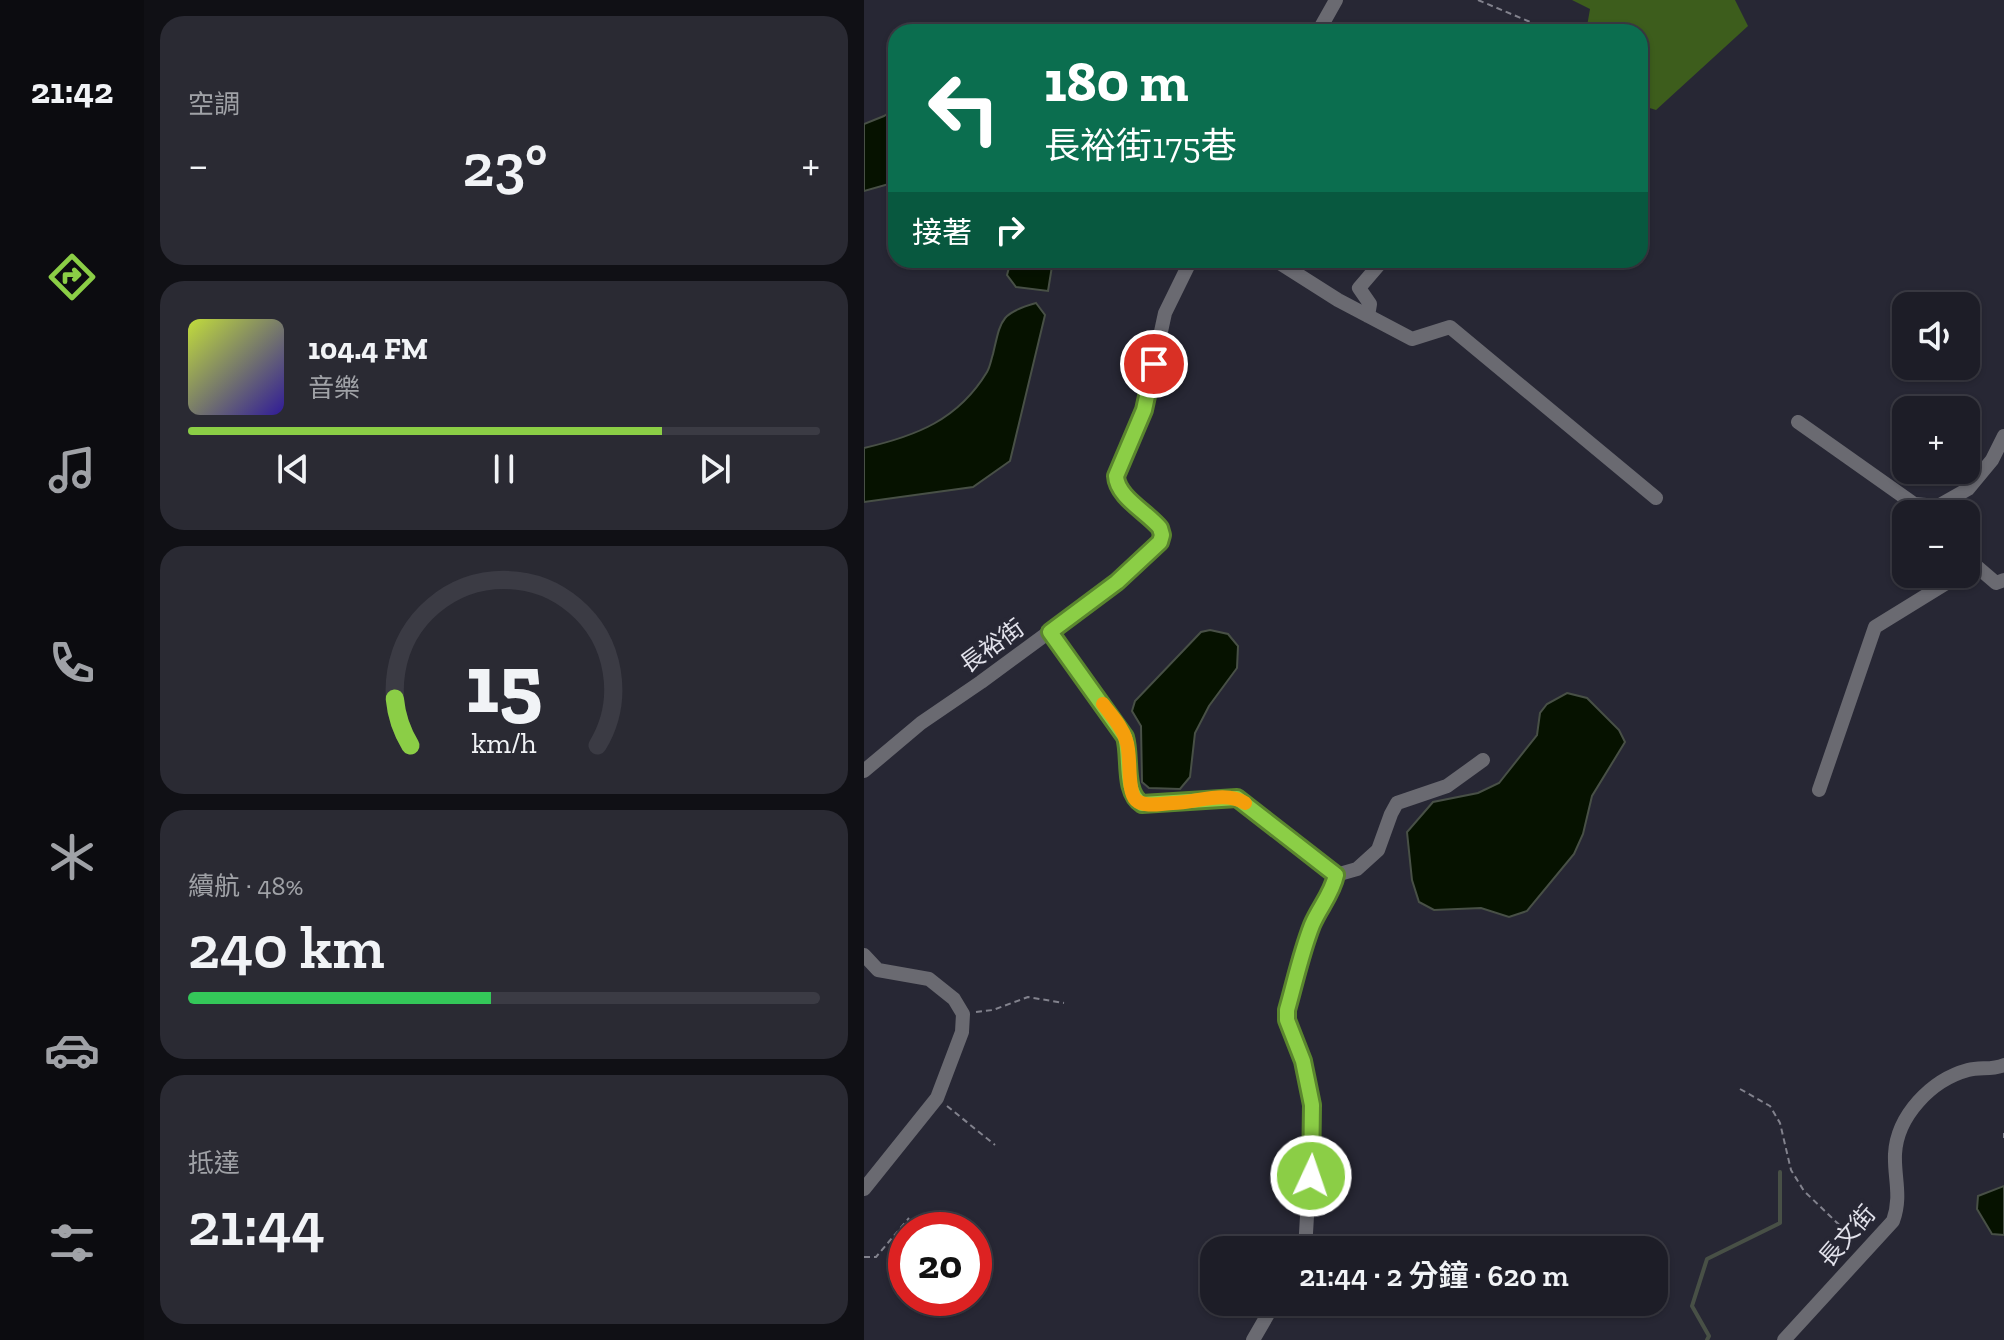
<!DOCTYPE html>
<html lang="zh-TW">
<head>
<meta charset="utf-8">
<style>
	body { margin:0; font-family:"Zilla Slab","Noto Sans TC",serif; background:#2a2a33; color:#f1f3f6; height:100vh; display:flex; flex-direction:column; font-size:30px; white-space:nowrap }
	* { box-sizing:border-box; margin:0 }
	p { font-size:26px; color:#a0a2a7 }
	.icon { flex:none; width:44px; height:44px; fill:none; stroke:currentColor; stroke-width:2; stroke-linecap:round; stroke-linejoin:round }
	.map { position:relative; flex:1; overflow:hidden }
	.sheet { display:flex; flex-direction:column; gap:16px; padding:16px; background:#101015; width:720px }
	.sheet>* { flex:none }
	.top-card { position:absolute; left:24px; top:24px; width:760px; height:244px; border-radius:24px; box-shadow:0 2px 6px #0004,0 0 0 2px #3b3b44; background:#0b6e4f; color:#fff; overflow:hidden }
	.tools { position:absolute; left:1028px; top:292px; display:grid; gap:16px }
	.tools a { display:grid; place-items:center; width:88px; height:88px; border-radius:16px; background:#1d1d27; box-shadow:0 2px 6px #0004,0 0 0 2px #3b3b44; font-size:40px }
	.speed { position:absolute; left:24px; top:1212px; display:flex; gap:16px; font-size:40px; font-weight:700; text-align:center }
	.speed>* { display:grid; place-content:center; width:104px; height:104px; border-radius:50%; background:#1d1d27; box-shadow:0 2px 6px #0004,0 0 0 2px #3b3b44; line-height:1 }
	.speed .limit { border:12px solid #d22; background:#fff; color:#111 }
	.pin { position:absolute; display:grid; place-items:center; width:68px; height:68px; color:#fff; margin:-34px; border:4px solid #fff; border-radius:50%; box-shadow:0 2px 8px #0007 }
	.me { position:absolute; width:88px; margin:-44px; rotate:3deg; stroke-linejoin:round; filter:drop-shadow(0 0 6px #0008) }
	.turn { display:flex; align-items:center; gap:28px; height:168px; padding:0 24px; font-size:36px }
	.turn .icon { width:104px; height:104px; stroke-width:2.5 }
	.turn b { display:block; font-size:56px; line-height:68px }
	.then { display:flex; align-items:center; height:76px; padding:0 24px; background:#0003; gap:16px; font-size:30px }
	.big { font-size:60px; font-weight:600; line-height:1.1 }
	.sheet .card { flex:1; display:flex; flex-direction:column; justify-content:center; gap:12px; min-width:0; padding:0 28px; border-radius:24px; background:#2a2a33 }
	.sheet .dial { align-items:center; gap:0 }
	.dial svg { height:208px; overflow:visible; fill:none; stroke:#3b3b44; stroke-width:7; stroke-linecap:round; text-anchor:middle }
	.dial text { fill:#f1f3f6; stroke:none }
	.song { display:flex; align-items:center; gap:24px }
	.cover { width:96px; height:96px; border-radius:12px; background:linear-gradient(135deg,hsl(70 70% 55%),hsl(250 70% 35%)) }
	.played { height:8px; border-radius:4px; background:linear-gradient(90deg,#8bce46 75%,#3b3b44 75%) }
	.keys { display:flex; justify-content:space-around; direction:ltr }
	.heat { display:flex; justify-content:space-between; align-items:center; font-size:44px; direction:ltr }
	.charge { height:12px; border-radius:6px; background:linear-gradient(90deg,#34c759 48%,#3b3b44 0) }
	.trip { position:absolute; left:336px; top:1236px; width:468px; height:80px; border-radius:24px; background:#1d1d27; box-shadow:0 2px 6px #0004,0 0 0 2px #3b3b44; font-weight:600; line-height:80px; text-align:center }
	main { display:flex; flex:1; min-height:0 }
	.menu { display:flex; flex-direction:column; width:144px; justify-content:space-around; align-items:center; background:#0c0c10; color:#a0a2a7 }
	.menu .icon { width:56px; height:56px }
	.menu .selected { color:#8bce46 }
	.menu b { font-size:36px; color:#f1f3f6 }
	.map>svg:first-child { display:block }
	.forest { fill:#3d5d1c }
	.water { fill:#061200; stroke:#485046; stroke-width:2 }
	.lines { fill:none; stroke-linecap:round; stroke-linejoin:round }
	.stream { stroke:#485046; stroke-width:4 }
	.path { stroke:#82828d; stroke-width:2; stroke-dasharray:6 4; stroke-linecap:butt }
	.minor { stroke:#6a6a71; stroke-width:14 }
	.route-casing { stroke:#5a862e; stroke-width:20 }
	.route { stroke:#8bce46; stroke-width:14 }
	.slow { stroke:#f59e0b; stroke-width:14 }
	.labels { text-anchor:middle; stroke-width:8; stroke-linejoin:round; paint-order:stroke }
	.street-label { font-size:24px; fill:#e2e2eb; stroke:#272734 }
</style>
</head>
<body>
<main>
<nav class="menu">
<b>21:42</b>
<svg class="icon selected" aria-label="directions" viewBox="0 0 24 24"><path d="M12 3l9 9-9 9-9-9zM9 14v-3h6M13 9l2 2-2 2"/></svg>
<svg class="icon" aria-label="music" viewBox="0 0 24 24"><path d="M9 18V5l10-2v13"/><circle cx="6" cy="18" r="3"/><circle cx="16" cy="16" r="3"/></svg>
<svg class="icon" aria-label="phone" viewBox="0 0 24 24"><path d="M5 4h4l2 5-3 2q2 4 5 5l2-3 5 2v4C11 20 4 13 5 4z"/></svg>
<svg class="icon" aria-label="climate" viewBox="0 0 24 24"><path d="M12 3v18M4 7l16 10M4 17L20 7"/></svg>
<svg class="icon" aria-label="car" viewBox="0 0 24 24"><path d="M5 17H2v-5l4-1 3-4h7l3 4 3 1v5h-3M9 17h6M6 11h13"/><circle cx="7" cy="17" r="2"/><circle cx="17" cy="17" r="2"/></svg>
<svg class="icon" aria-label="filters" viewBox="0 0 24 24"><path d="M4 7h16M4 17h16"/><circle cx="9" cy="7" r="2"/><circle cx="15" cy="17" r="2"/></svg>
</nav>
<section class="sheet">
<div class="card"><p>空調</p>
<div class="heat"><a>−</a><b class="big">23°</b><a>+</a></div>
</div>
<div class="card">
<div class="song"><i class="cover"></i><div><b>104.4 FM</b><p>音樂</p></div></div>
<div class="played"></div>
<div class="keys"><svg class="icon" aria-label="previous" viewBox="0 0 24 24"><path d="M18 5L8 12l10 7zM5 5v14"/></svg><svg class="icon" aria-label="pause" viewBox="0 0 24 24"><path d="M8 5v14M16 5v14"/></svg><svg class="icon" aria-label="next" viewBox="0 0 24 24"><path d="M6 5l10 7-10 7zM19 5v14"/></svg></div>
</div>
<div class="card dial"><svg viewBox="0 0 100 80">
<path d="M14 69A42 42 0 1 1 86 69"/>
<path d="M14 69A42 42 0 0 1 8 51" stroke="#8bce46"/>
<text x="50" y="56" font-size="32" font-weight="700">15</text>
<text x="50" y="72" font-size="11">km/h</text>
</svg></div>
<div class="card"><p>續航 · 48%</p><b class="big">240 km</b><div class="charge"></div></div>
<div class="card"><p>抵達</p><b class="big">21:44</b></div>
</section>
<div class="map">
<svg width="1140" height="1340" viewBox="0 0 1140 1340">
	<rect width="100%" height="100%" fill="#272734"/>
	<path class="forest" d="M708 0H871L884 26 792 110 776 105V32H722L726 9Z"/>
	<path class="water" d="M32 108V182L0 191V124L20 116Z
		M147 260H189L184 291 152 287 143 275Z
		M172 303 181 315 146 461 109 487 0 502V448C52 436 94 420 123 372 126 367 127 360 129 354 137 320 136 313 172 303Z
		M346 630 364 634 374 646 373 668 345 706 331 733 326 777 316 789 285 788 278 782 277 726 268 711 271 701 337 632Z
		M703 693 723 698 755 730 761 742 728 796 719 834 710 854 663 911 645 917 617 908 570 910 555 902 548 880 543 832 569 802 614 793 635 783 673 735 676 713 683 704Z
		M1140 1186V1235L1128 1234 1113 1209 1114 1196Z"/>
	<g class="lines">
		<path class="stream" d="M843 1340 845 1336 828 1306 843 1259 916 1223V1172"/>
		<path class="path" d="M614 0 690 32
			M112 1012 129 1010 164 997 200 1003
			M876 1089 906 1106 916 1123 927 1170 940 1191 991 1240
			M83 1106 131 1145
			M1140 1133V1138
			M0 1257H12L45 1218"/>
		<path class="minor" d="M454 32 472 0
			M411 260 474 300 548 339 586 327 792 498
			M504 316 506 304 495 288 519 260
			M934 422 1050 504 1074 506 1104 489 1128 460 1140 436
			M1102 571 1111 565 1132 583 1140 580
			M186 632 257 728 265 749 268 792 272 800 278 804 373 798 472 875 493 869 514 850 527 814 533 803 583 786 619 760
			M0 771 57 723 117 682 253 582 296 542 298 535 296 528C283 512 253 497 252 476L280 410 301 313 327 260
			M955 790 1011 627 1097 574
			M0 955 14 970 65 979 90 999 99 1014 98 1032 73 1098 0 1189
			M441 1250 449 1114 439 1061 423 1020 441 942 450 920 470 886 472 875
			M389 1340 411 1302
			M920 1340 1029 1221C1038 1196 1030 1178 1031 1154 1033 1116 1067 1080 1104 1070 1116 1067 1129 1070 1140 1065"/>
	</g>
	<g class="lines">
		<defs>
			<path id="route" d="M290 364 280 410 252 476C253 497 283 512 296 528L298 535 296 542 253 582 186 632 261 737C267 757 259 792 278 804L373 798 472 875C468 894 455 908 448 925 437 953 431 982 423 1010V1020L439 1061 448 1105 447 1176"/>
		</defs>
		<use href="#route" class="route-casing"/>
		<use href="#route" class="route"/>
		<path class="slow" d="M239 704C247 715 258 726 262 740 268 755 262 790 272 800 280 808 299 803 309 803 332 803 361 790 381 803"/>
	</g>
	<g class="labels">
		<g class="street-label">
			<text transform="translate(128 646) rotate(-36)" y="8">長裕街</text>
			<text transform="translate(983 1236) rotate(-49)" y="8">長文街</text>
		</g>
	</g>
</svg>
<div class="tools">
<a><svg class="icon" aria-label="sound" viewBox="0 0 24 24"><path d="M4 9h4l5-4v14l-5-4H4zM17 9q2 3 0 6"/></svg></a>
<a>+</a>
<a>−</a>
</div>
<div class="speed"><div class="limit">20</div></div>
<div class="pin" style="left:290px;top:364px;background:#d93025"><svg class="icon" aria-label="arrive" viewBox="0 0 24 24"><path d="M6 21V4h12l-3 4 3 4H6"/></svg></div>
<svg class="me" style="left:447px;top:1176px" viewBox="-20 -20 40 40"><circle r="17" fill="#8bce46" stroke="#fff" stroke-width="3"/><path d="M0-11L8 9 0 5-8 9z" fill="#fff"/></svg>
<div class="trip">21:44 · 2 分鐘 · 620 m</div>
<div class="top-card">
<div class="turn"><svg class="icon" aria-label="left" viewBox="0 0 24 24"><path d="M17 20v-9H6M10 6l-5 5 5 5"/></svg><div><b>180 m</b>長裕街175巷</div></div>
<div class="then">接著<svg class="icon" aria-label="right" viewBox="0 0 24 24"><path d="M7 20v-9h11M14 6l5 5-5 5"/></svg></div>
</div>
</div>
</main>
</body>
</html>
